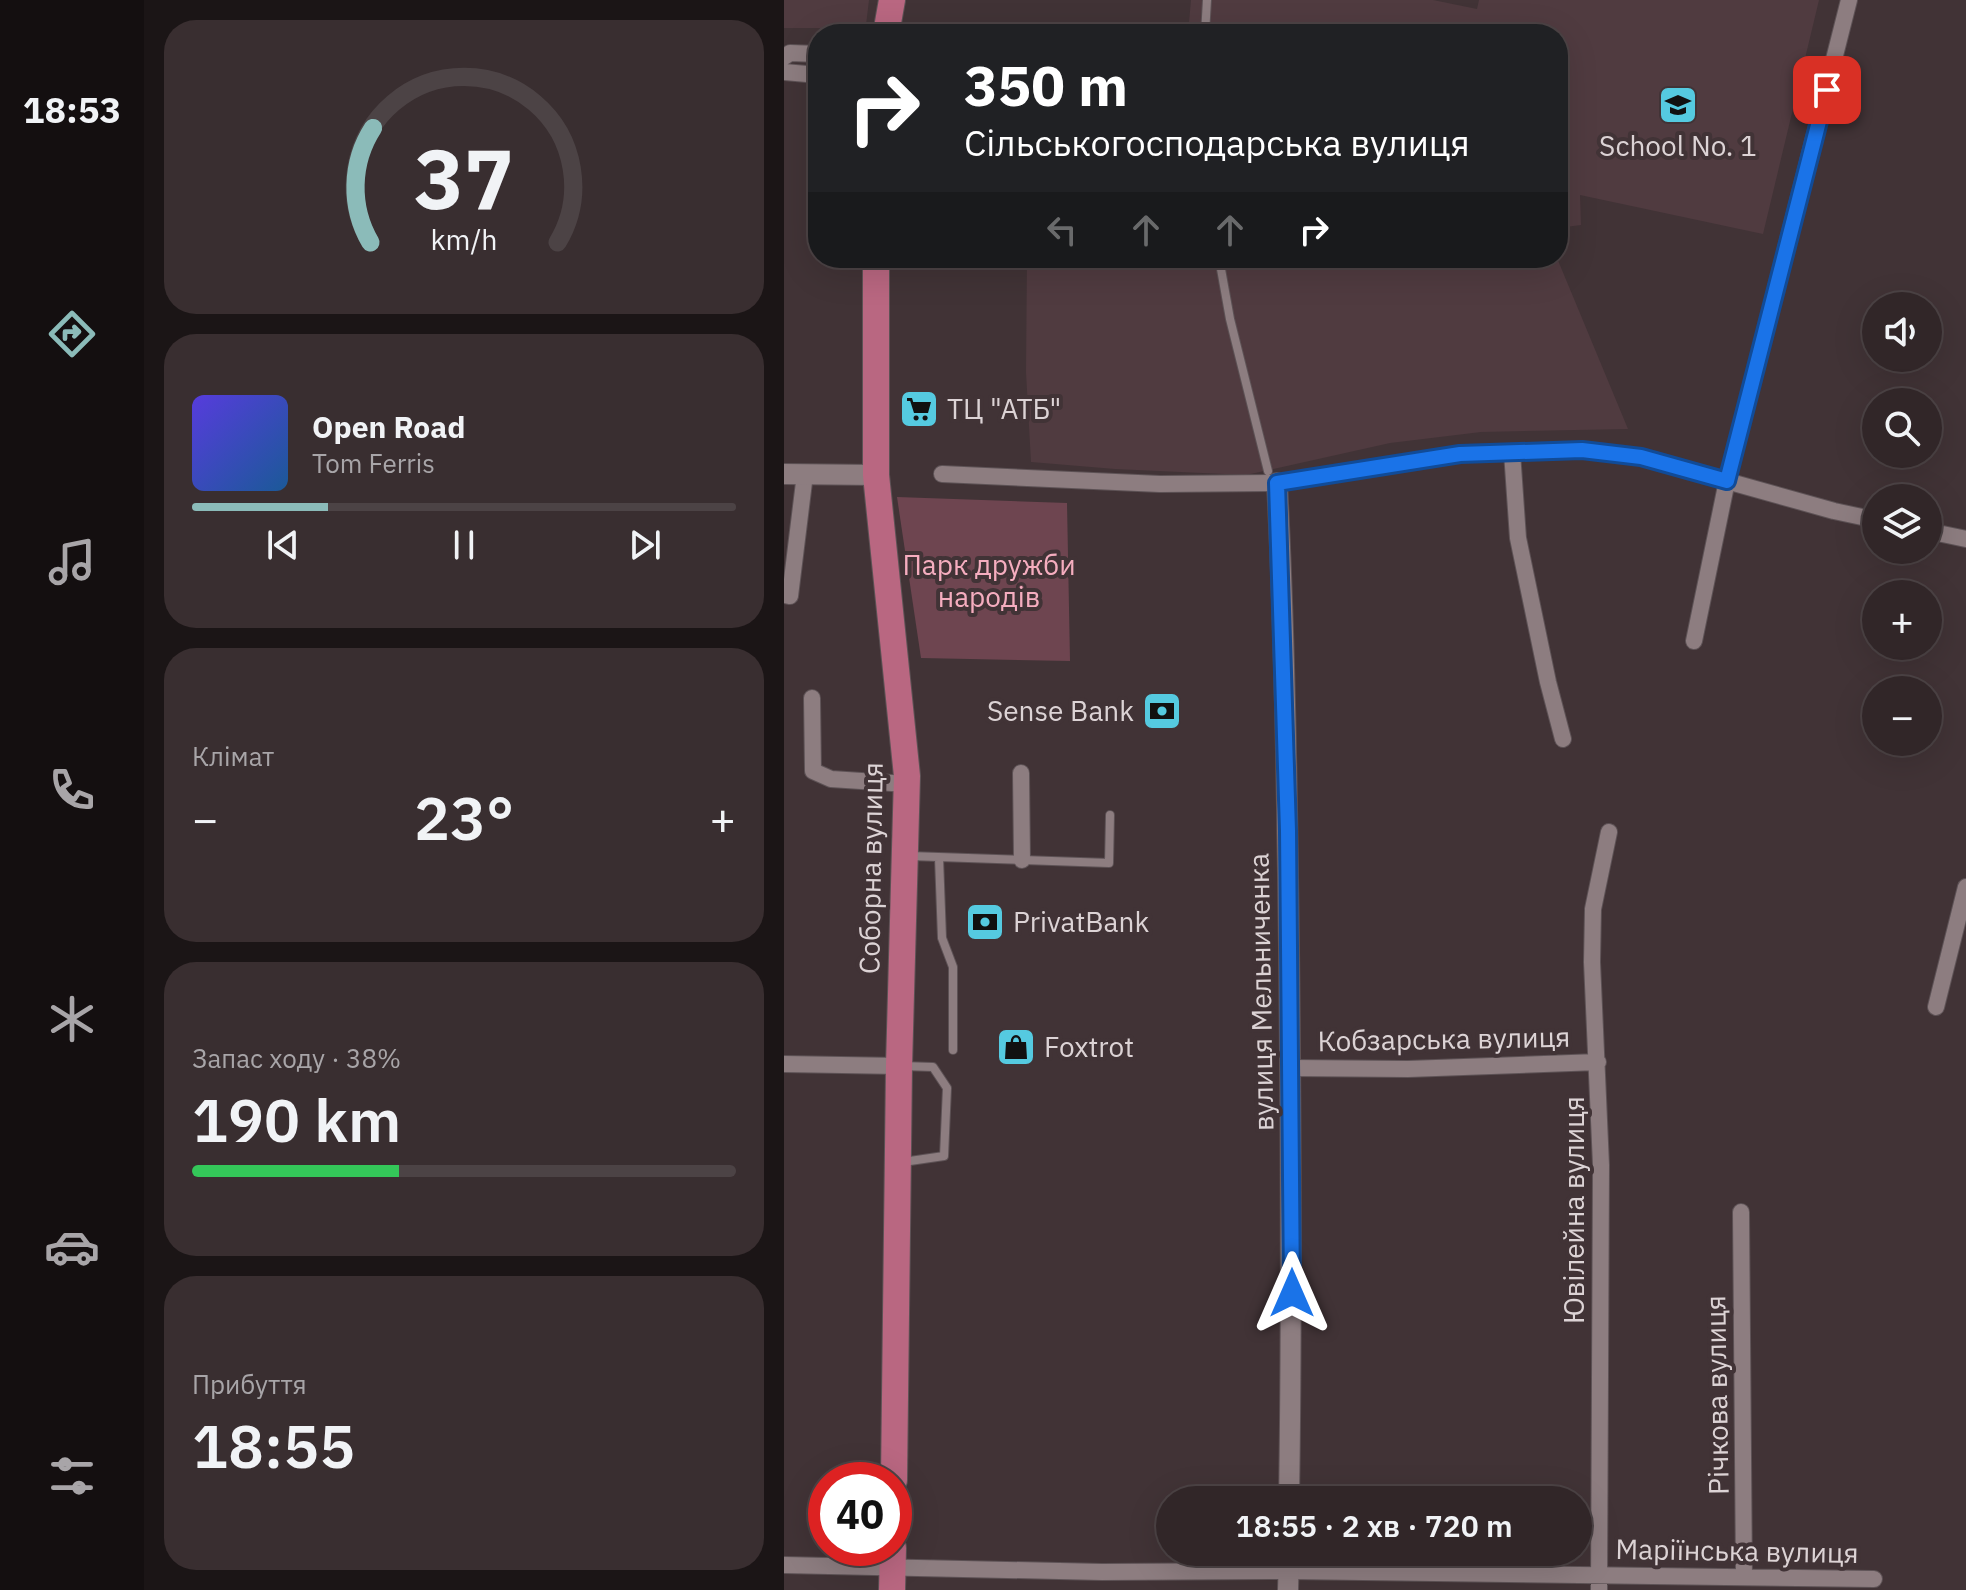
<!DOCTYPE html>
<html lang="uk">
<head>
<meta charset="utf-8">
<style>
	body { margin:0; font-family:"IBM Plex Sans",sans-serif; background:#392e30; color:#f1f3f6; height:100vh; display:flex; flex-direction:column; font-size:30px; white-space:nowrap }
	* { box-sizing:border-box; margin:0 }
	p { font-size:26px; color:#a8a5a8 }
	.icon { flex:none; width:44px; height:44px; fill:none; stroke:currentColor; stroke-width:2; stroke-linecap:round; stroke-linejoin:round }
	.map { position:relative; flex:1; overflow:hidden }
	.sheet { display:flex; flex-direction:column; gap:20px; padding:20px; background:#1b1516; width:640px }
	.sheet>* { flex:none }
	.guide { position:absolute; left:24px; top:24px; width:760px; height:244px; border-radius:32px; box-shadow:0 8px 32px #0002,0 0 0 2px #4c4345; background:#202124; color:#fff; overflow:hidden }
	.tools { position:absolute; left:1078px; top:292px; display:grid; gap:16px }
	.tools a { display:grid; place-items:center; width:80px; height:80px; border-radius:50%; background:#312628; box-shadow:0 8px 32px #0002,0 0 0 2px #4c4345; font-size:40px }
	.speed { position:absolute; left:24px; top:1462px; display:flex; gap:16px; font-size:40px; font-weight:700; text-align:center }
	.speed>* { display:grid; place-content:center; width:104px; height:104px; border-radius:50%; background:#312628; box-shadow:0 8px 32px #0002,0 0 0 2px #4c4345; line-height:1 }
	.speed .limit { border:12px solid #d22; background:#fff; color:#111 }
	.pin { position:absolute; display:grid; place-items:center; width:68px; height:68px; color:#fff; margin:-34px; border-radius:16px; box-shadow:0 4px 12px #0006 }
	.me { position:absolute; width:88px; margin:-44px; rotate:0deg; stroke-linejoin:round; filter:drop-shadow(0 0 6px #0008) }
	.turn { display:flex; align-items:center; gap:28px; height:168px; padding:0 24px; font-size:36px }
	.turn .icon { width:104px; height:104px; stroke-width:2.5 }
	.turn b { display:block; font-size:56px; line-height:68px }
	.lanes { display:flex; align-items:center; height:76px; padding:0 24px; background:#0003; justify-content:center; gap:40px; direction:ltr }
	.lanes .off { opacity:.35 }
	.big { font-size:60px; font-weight:600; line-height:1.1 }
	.sheet .widget { flex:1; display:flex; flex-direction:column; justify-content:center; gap:12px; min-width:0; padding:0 28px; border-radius:32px; background:#392e30 }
	.sheet .dial { align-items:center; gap:0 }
	.dial svg { height:208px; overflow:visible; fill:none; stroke:#4c4345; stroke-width:7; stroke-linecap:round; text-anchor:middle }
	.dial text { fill:#f1f3f6; stroke:none }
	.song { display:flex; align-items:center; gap:24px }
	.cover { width:96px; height:96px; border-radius:12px; background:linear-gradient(135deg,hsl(250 70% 55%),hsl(210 70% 35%)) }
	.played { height:8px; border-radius:4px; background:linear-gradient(90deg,#8bbbb9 25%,#4c4345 25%) }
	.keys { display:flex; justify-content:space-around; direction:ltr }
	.heat { display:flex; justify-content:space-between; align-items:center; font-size:44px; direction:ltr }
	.charge { height:12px; border-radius:6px; background:linear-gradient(90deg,#34c759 38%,#4c4345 0) }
	.trip { position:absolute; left:372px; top:1486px; width:436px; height:80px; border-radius:40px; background:#312628; box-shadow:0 8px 32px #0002,0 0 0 2px #4c4345; font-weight:600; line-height:80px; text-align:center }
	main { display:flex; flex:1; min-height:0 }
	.menu { display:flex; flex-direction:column; width:144px; justify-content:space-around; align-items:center; background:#140f10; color:#a8a5a8 }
	.menu .icon { width:56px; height:56px }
	.menu .active { color:#8bbbb9 }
	.menu b { font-size:36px; color:#f1f3f6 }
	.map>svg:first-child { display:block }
	.built { fill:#503b40 }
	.green { fill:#6e4550 }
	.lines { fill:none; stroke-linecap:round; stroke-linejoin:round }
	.service-casing { stroke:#5d5255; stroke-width:10 }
	.minor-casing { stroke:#5d5255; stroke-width:18 }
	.tertiary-casing { stroke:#5d5255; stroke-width:22 }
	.primary-casing { stroke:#5d5255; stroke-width:28 }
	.service { stroke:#8d7d80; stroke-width:8 }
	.minor { stroke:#8d7d80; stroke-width:16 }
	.tertiary { stroke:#8d7d80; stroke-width:20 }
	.primary { stroke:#b96781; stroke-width:26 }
	.route-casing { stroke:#114b97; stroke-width:20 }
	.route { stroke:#1a73e8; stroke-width:14 }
	.labels { text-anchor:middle; stroke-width:8; stroke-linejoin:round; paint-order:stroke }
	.poi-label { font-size:28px; fill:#dcd3d5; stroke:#413336; text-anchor:start }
	.park-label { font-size:28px; fill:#f5adbf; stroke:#413336 }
	.street-label { font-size:28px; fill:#dcd3d5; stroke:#413336 }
</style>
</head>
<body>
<main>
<nav class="menu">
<b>18:53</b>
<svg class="icon active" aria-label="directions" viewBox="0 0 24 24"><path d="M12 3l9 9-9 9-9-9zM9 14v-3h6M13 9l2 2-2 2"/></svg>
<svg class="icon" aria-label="music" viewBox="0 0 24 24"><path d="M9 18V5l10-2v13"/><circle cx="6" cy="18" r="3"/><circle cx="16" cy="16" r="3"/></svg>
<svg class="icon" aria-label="phone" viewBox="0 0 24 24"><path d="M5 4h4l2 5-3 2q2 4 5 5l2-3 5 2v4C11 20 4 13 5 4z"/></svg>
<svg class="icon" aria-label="climate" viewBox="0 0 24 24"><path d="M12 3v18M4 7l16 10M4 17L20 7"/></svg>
<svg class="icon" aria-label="car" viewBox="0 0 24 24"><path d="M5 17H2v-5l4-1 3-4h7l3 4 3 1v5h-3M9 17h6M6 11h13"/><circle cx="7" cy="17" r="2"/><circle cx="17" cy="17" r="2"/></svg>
<svg class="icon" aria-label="filters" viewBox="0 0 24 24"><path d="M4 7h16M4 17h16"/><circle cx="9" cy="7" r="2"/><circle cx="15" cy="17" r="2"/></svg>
</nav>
<section class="sheet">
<div class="widget dial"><svg viewBox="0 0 100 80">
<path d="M14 69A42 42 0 1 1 86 69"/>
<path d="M14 69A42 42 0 0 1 15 25" stroke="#8bbbb9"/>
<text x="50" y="56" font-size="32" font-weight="700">37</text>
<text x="50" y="72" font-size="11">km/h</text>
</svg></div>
<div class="widget">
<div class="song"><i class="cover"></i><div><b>Open Road</b><p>Tom Ferris</p></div></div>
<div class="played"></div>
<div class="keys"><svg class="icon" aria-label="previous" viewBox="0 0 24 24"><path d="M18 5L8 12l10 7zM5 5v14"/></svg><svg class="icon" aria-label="pause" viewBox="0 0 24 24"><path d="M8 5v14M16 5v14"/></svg><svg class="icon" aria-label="next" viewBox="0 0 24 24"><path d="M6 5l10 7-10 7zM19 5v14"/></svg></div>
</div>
<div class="widget"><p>Клімат</p>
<div class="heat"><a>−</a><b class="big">23°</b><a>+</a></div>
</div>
<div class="widget"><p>Запас ходу · 38%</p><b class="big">190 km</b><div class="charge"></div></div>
<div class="widget"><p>Прибуття</p><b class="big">18:55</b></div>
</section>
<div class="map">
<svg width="1182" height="1590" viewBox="0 0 1182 1590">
	<rect width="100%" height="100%" fill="#413336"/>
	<path class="built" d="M0 0H85L82 25 52 28H0Z
		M407 0H649L693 9 695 0H1035L979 234 796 195 797 225 781 227 780 243H774V34H404Z
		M243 258H773L844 429 697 432 606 443 462 475 331 469 247 462 242 372Z"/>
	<path class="green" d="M113 497 283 503 286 661 137 658Z"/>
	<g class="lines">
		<defs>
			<path id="service" d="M421 34 423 0
				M435 258 446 319 484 471
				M126 856 325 863 326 815
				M155 858 158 938 169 967V1050
				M118 1066 149 1067 163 1088 160 1156 119 1162"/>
			<path id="minor" d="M0 57 6 53 34 54
				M0 72 34 75
				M728 452 734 538 764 682 779 739
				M158 474 376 484 493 483 676 454 798 450 857 457 1050 511 1092 520
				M1144 531 1182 539
				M0 595 6 596 21 474
				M910 641 943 481 1065 0
				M28 698 29 771 47 779 123 784
				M237 773 238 860
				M1152 1007 1182 887
				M0 1064 115 1066
				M506 1068 624 1069 814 1062
				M957 1212 960 1577
				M0 1565 318 1572 505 1571 1090 1579
				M815 1590 817 1165 808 962 809 909 825 832"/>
			<path id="tertiary" d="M0 474 92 475
				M493 483C501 638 503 793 505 949 507 1133 508 1316 505 1500
				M504 1590 505 1552"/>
			<path id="primary" d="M102 34 108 0
				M92 258V475L123 776 115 1066 110 1480
				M108 1590 109 1548"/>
		</defs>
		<use href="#service" class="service-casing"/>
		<use href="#minor" class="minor-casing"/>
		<use href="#tertiary" class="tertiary-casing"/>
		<use href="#primary" class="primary-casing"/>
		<use href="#service" class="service"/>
		<use href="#minor" class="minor"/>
		<use href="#tertiary" class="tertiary"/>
		<use href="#primary" class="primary"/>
	</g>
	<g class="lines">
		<defs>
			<path id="route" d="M508 1293 504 831 493 483 676 454 798 450 857 457 943 481 1043 90"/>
		</defs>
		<use href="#route" class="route-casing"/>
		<use href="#route" class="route"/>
	</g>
	<defs>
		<symbol id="school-square" viewBox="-11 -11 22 22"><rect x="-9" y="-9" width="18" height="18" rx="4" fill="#55cae0" stroke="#413336"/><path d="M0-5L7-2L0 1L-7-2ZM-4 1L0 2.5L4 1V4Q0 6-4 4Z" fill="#111"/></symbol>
		<symbol id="supermarket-square" viewBox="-11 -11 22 22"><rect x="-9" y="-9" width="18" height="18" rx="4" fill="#55cae0" stroke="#413336"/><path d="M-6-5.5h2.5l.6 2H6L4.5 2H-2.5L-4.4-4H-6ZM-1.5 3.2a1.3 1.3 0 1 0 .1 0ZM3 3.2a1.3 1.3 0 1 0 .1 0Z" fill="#111"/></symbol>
		<symbol id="bank-square" viewBox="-11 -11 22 22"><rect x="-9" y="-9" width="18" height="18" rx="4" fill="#55cae0" stroke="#413336"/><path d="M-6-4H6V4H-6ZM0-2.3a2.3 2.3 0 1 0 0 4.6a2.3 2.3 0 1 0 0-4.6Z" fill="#111"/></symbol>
		<symbol id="shop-square" viewBox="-11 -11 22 22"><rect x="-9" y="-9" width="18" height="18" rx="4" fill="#55cae0" stroke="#413336"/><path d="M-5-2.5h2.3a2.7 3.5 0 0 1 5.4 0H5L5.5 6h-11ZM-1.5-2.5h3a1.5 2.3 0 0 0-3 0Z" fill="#111"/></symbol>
	</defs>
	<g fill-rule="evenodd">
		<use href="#school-square" x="872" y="83" width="44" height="44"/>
		<use href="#supermarket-square" x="113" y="387" width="44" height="44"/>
		<use href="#bank-square" x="356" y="689" width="44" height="44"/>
		<use href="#bank-square" x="179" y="900" width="44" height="44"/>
		<use href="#shop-square" x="210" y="1025" width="44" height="44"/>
	</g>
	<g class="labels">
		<g class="poi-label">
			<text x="894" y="156" text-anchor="middle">School No. 1</text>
			<text x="163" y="419">ТЦ "АТБ"</text>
			<text x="350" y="721" text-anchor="end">Sense Bank</text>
			<text x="229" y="932">PrivatBank</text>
			<text x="260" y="1057">Foxtrot</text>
		</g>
		<g class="park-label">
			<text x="205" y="575">Парк дружби<tspan x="205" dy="32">народів</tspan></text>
		</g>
		<g class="street-label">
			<text transform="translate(87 868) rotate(-89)" y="10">Соборна вулиця</text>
			<text transform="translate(477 992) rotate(-91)" y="10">вулиця Мельниченка</text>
			<text transform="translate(660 1039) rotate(-1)" y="10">Кобзарська вулиця</text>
			<text transform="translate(790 1210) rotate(-90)" y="10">Ювілейна вулиця</text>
			<text transform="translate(933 1395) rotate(-91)" y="10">Річкова вулиця</text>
			<text transform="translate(953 1551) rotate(1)" y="10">Маріїнська вулиця</text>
		</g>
	</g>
</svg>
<div class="tools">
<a><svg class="icon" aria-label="sound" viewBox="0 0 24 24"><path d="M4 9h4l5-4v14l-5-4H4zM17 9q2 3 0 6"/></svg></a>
<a><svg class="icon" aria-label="search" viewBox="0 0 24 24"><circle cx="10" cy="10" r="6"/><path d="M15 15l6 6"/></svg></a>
<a><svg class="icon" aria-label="layers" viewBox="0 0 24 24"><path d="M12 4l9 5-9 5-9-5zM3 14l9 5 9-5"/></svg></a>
<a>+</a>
<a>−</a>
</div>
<div class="speed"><div class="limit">40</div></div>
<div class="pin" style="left:1043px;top:90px;background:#d93025"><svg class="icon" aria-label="arrive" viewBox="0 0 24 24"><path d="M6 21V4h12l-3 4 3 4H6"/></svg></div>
<svg class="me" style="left:508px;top:1293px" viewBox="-20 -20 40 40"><path d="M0-17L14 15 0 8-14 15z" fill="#1a73e8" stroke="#fff" stroke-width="4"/></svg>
<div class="trip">18:55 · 2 хв · 720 m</div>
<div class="guide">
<div class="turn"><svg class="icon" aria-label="right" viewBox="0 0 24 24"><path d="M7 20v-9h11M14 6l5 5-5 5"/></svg><div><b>350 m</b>Сільськогосподарська вулиця</div></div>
<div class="lanes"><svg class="icon off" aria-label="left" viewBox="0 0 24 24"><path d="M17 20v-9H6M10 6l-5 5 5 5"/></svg><svg class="icon off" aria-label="ahead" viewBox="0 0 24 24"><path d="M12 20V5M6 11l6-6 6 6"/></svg><svg class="icon off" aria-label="ahead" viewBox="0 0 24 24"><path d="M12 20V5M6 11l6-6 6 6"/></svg><svg class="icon" aria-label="right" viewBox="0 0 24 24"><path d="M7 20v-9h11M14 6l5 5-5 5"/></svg></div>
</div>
</div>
</main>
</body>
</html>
